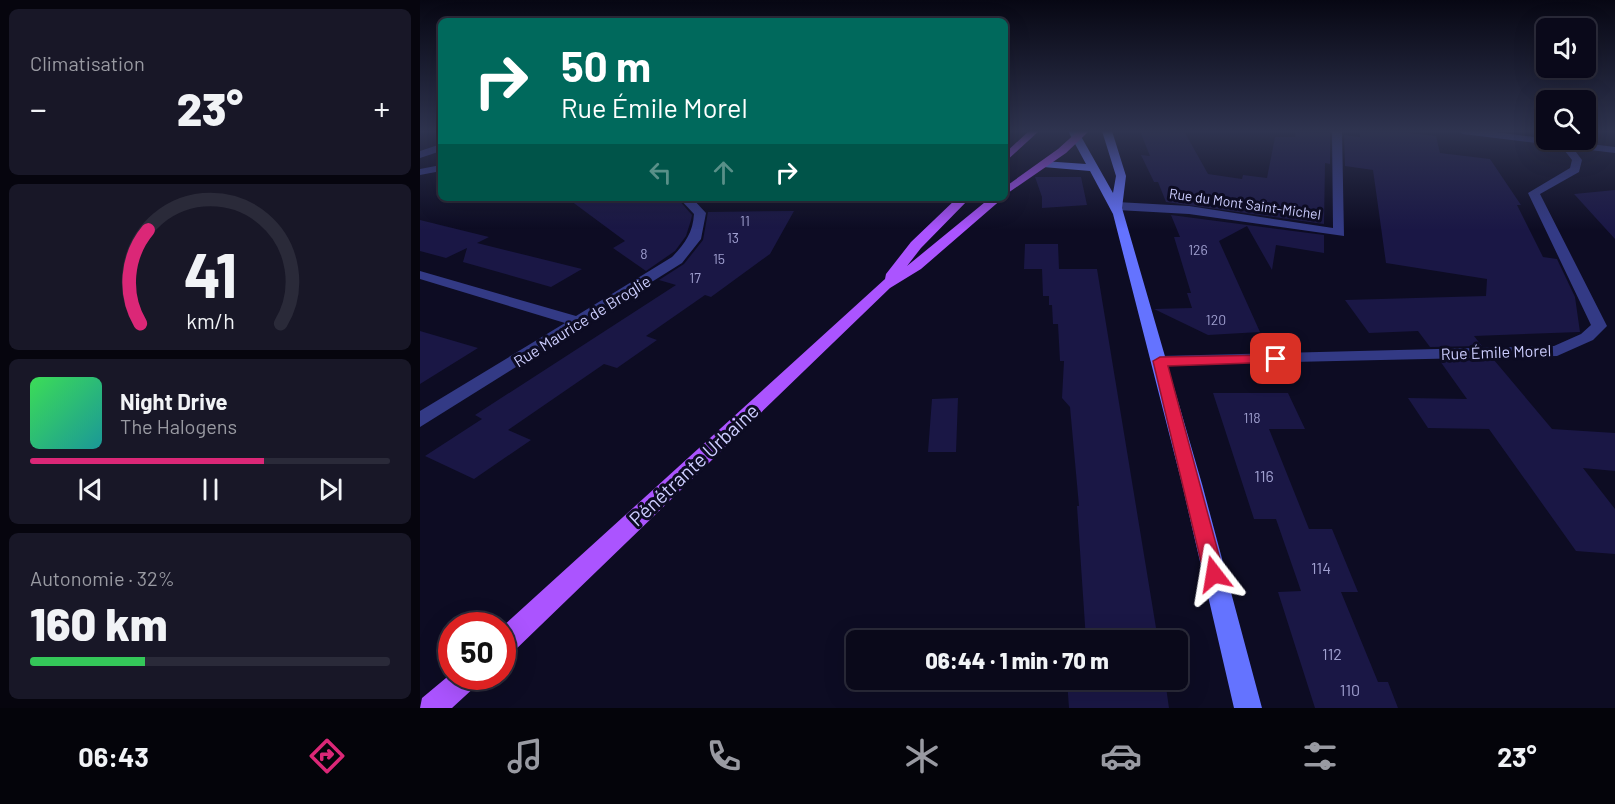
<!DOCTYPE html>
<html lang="fr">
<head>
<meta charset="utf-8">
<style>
	body { margin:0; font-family:Barlow,sans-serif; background:#181727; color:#f1f3f6; height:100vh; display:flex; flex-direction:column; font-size:22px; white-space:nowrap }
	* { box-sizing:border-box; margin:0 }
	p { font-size:20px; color:#999aa2 }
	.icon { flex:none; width:33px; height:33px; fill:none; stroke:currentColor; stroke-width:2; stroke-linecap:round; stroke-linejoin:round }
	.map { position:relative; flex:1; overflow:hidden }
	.drawer { display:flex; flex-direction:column; gap:9px; padding:9px; background:#06050e; width:420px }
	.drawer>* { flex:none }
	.guide { position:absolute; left:18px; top:18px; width:570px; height:183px; border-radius:9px; box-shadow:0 6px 24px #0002,0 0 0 2px #2a2a39; background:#00695c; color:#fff; overflow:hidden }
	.fabs { position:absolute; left:1116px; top:18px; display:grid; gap:12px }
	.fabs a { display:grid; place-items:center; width:60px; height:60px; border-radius:9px; background:#0a091a; box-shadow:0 6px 24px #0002,0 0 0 2px #2a2a39; font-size:30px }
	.speed { position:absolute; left:18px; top:612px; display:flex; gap:12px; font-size:30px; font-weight:700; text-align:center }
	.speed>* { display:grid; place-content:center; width:78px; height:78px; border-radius:50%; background:#0a091a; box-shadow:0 6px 24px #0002,0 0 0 2px #2a2a39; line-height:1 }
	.speed .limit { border:9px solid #d22; background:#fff; color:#111 }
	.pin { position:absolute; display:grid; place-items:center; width:51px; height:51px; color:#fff; margin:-26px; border-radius:12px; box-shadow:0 3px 9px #0006 }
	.me { position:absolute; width:66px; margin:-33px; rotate:346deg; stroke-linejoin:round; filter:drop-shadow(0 0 4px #0008) }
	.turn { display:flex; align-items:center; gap:21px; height:126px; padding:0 24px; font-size:27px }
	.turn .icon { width:78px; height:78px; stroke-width:2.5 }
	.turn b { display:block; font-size:42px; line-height:51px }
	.lanes { display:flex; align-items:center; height:57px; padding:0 24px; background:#0003; justify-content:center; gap:30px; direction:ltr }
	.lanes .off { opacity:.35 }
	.big { font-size:45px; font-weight:800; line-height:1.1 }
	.drawer .tile { flex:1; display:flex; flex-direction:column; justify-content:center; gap:9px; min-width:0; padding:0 21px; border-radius:9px; background:#181727 }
	.drawer .dial { align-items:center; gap:0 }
	.dial svg { height:156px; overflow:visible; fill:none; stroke:#2a2a39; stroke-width:7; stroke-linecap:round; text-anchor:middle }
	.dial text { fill:#f1f3f6; stroke:none }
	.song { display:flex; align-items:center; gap:18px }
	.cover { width:72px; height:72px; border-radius:9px; background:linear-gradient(135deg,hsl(130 70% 55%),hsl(180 70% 35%)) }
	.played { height:6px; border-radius:3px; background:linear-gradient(90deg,#db2777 65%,#2a2a39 65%) }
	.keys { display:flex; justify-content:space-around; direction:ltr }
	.heat { display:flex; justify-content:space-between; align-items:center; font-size:33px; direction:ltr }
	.charge { height:9px; border-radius:4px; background:linear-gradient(90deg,#34c759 32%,#2a2a39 0) }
	.trip { position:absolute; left:426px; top:630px; width:342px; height:60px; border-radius:9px; background:#0a091a; box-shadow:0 6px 24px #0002,0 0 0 2px #2a2a39; font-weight:800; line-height:60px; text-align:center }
	.dock { display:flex; height:96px; justify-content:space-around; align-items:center; background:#04040a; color:#999aa2 }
	.dock .icon { width:42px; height:42px }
	.dock .selected { color:#db2777 }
	.dock b { font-size:27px; color:#f1f3f6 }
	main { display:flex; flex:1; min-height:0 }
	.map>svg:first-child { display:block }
	.building { fill:#1a1745 }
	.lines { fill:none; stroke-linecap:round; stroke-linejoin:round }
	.minor { fill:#333a85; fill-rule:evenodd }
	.secondary { fill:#6473ff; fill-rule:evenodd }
	.primary { fill:#ab54ff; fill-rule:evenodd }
	.route { fill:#e11d48; stroke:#92132f; stroke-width:1.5 }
	.labels { text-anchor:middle; stroke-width:6; stroke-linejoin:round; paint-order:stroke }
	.far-street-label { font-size:14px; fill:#cdceff; stroke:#0d0c23 }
	.number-label { font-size:14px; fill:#a0a0d0 }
	.street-label { font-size:16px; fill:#cdceff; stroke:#0d0c23 }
	.near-number-label { font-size:16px; fill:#a0a0d0 }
	.near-street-label { font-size:20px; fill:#cdceff; stroke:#0d0c23 }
</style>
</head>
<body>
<main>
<section class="drawer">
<div class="tile"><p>Climatisation</p>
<div class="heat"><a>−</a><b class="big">23°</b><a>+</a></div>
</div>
<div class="tile dial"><svg viewBox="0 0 100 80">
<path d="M14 69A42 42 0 1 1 86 69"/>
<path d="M14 69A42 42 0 0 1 18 21" stroke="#db2777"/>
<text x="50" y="56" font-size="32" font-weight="700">41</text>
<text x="50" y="72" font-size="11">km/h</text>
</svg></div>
<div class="tile">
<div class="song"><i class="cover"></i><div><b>Night Drive</b><p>The Halogens</p></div></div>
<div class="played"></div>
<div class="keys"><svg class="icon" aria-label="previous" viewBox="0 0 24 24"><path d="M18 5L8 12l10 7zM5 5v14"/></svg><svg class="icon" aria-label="pause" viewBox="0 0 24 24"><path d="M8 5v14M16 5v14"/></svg><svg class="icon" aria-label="next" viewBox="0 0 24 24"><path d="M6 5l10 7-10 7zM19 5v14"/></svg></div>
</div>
<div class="tile"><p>Autonomie · 32%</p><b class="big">160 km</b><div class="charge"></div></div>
</section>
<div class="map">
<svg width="1195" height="708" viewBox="0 0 1195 708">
	<rect width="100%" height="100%" fill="#0d0c23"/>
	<path class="building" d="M720 131H764L788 174 822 179 823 175 847 178 855 137H875L876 131 910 133V164L905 163 904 224 746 202 738 182H734L721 155 730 156Z
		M939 131H974L1016 136 1020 153 1070 159 1101 205H1097L1123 257 1137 259 1155 297 1160 332 1054 336 1062 346 1010 347 998 331 949 333 925 300 1066 296 1067 279 966 263 953 170 925 166 924 135 940 137Z
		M615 177H661L667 205 622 208V197Z
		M1195 190V239L1154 194Z
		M147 198H257L272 215 271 220 266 236 255 251 226 271 193 248 205 241Z
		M374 211 350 254 291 297 285 295 226 336 237 340 197 368 184 364 88 430 111 440 54 479 5 456 62 419 55 415 256 285 239 280 264 264 283 240 288 212Z
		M751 215 904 235V253L856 245 852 270 827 226 799 241 840 332 788 335 734 309 772 308 767 293H771L754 237H760Z
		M0 220 69 237 57 243 162 269 131 287 43 262 47 248 26 258 0 251Z
		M605 244H638L639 269H677L738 640H666L657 506H659L650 407 642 398 644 361H640L638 324H633L632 305H629V296H623L622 269H604Z
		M0 331 58 348 0 384Z
		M1074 360 1132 429 1195 433V471L1163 468 1195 509V554L1156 551 1069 429 1008 428 988 398 1047 399 1020 361Z
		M793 393H868L885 429H849L889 529H912L938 592H921L958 682H968L978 708H895L858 592 881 591 856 519H834Z
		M538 398 536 452H508L512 399Z
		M647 680H745L749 708H649Z"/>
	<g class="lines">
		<path class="minor" d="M912 131H922L924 236 769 214 697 210 691 206 697 202 769 206 913 228Z
			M1038 131H1066L1195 147V153L1153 148 1162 160 1159 172 1120 194 1187 326 1173 340 1137 356 733 365 731 361 733 357 739 356 1134 346 1161 334 1171 325 1108 193 1150 168 1152 160 1141 146 1043 134Z
			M21 144V151L0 158V151Z
			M21 165V171L0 175V169Z
			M259 198H272L286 213 281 239 262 263 0 427V411L145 323 0 279V271L156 316 252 257C265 244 273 232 274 214Z"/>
		<path class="secondary" d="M648 131H658L693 193 696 176 682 131H692L706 176 702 208 782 484 842 708H814L762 484 693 214 670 171 623 167 618 164 623 161 666 164Z"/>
		<path class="primary" d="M609 131H619L585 162V153Z
			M658 131H669L646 153 585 195V187L638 149Z
			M537 198H550L501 248 487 266 570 198H583L501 269 470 288 91 654 82 657V627L465 279 466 274 491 242Z
			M32 673V676H61L57 685 32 708H0L2 698Z"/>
	</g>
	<linearGradient id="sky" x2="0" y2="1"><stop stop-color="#070713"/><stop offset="0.57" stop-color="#2f3450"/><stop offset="1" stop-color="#2f3450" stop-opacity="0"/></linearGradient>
	<rect width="1195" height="230" fill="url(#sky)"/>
	<path class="route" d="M856 355 863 359 861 362 748 366 804 574 801 580 794 582 787 580 784 574 733 361 740 357Z"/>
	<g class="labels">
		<g class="far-street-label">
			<text transform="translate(825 204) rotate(8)" y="5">Rue du Mont Saint-Michel</text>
		</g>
		<g class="number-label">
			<text x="325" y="226">11</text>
			<text x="313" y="243">13</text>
			<text x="778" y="255">126</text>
			<text x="224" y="259">8</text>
			<text x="299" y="264">15</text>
			<text x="275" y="283">17</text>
			<text x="796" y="325">120</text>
			<text x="832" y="423">118</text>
		</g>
		<g class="street-label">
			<text transform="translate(162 321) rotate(-32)" y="6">Rue Maurice de Broglie</text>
			<text transform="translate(1076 352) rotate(-2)" y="6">Rue Émile Morel</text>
		</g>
		<g class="near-number-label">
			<text x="844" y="482">116</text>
			<text x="901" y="574">114</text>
			<text x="912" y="660">112</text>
			<text x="930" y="696">110</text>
		</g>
		<g class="near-street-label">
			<text transform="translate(274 465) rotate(-43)" y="7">Pénétrante Urbaine</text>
		</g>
	</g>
</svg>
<div class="fabs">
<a><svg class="icon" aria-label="sound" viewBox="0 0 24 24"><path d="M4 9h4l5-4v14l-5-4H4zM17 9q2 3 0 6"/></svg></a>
<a><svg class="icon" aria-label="search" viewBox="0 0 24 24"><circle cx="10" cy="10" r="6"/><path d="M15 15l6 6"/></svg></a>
</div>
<div class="speed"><div class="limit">50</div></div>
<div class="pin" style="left:856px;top:359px;background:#d93025"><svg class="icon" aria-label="arrive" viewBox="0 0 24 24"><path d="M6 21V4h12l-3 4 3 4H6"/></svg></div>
<svg class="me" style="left:794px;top:574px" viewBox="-20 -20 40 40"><path d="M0-17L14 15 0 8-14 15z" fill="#e11d48" stroke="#fff" stroke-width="4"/></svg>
<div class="trip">06:44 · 1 min · 70 m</div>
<div class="guide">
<div class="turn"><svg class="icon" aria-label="right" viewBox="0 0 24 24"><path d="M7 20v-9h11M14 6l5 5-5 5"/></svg><div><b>50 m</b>Rue Émile Morel</div></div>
<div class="lanes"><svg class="icon off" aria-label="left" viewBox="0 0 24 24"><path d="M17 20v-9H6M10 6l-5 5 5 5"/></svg><svg class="icon off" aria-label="ahead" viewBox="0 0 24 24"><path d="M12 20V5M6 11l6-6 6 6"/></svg><svg class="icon" aria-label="right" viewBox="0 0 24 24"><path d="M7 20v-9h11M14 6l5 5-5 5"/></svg></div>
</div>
</div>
</main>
<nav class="dock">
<b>06:43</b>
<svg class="icon selected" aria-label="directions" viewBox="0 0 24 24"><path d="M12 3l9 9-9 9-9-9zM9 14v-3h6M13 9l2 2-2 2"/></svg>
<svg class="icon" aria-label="music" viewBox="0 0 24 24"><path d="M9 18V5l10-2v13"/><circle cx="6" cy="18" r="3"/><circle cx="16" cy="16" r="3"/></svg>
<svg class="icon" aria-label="phone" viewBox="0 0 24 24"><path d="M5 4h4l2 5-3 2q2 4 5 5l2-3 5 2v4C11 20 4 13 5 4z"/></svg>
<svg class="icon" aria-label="climate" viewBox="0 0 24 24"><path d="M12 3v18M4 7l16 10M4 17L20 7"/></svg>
<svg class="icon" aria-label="car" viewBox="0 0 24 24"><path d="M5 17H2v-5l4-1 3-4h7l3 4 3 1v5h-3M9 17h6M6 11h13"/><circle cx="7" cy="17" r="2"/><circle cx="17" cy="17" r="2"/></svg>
<svg class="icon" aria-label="filters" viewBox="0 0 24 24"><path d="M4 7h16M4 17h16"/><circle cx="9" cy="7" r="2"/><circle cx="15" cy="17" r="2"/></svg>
<b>23°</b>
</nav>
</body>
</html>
